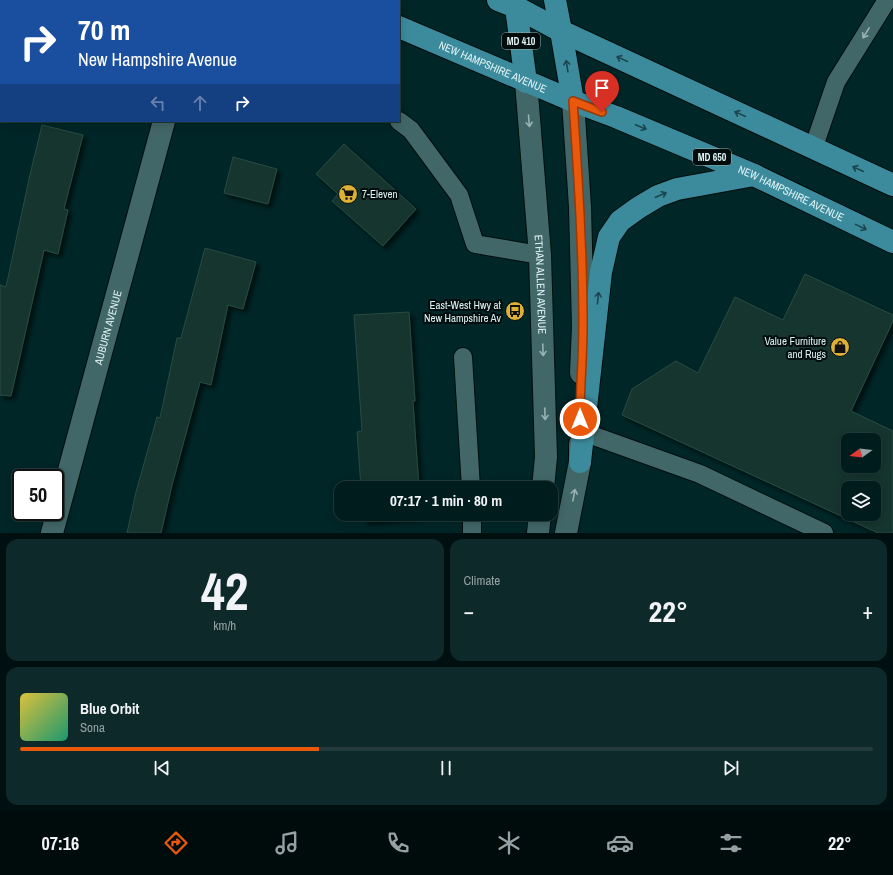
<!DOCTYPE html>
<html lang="en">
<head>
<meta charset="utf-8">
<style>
	body { margin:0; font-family:"Archivo Narrow",sans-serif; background:#0e292a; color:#f1f3f6; height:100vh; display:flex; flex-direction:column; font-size:15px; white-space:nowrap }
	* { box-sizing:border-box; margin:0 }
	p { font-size:13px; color:#95a1a4 }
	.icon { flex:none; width:22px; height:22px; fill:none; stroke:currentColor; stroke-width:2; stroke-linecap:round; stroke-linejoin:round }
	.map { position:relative; height:533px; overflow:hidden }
	.sheet { display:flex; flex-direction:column; gap:6px; padding:6px; background:#000f10; flex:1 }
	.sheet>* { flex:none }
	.hud { position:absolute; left:0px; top:0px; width:400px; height:122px; box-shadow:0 2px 10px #0003,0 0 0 1px #223a3b; background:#1a4fa0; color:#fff; overflow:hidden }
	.needle { width:26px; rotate:255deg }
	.tools { position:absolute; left:841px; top:433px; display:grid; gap:8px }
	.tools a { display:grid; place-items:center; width:40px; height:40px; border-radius:8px; background:#001c1d; box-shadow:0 2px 10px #0003,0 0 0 1px #223a3b; font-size:20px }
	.speed { position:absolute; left:12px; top:469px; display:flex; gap:8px; font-size:20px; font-weight:700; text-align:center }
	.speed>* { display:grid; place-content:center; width:52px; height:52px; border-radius:50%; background:#001c1d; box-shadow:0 2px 10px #0003,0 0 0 1px #223a3b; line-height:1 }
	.speed .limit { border:2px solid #111; border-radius:6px; background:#fff; color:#111 }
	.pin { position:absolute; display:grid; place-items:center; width:34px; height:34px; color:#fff; margin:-41px -17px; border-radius:50% 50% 50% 0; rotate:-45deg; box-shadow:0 0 4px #0007 }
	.pin .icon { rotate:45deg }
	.me { position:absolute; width:44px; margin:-22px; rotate:0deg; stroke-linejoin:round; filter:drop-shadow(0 0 3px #0008) }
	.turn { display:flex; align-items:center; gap:14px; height:84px; padding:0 12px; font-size:18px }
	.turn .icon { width:52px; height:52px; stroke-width:2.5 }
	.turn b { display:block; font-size:28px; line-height:34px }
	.lanes { display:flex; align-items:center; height:38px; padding:0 12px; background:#0003; justify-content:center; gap:20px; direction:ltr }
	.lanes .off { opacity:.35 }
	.big { font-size:30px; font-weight:700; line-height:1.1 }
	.sheet .tile { flex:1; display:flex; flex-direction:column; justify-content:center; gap:6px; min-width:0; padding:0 14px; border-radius:12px; background:#0e292a }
	.sheet .dial { align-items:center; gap:0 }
	.dial b { font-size:52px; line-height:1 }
	.song { display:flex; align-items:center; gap:12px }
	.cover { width:48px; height:48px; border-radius:6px; background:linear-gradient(135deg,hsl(50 70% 55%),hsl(160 70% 35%)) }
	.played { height:4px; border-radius:2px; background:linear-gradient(90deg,#ea580c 35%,#223a3b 35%) }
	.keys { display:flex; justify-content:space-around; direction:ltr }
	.heat { display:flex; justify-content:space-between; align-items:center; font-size:22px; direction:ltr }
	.sheet .tiles { flex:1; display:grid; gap:6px; grid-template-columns:1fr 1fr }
	.tile:last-child { grid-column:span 2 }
	.trip { position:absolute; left:334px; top:481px; width:224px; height:40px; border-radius:12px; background:#001c1d; box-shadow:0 2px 10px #0003,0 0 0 1px #223a3b; font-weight:700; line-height:40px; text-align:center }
	.tabs { display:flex; height:64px; justify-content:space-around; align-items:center; background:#000b0c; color:#95a1a4 }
	.tabs .icon { width:28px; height:28px }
	.tabs .current { color:#ea580c }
	.tabs b { font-size:18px; color:#f1f3f6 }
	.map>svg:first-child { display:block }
	.building { fill:#13362e; stroke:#294b42; fill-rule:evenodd; filter:url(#shadow) }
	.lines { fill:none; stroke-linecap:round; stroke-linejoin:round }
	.lane-casing { stroke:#000d0d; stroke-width:20 }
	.street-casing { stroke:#000d0d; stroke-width:24 }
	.secondary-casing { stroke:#000d0d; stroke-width:24 }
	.primary-casing { stroke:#000d0d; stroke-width:24 }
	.lane { stroke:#426768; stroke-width:18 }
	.street { stroke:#426768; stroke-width:22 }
	.secondary { stroke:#426768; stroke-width:22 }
	.primary { stroke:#3c8b9d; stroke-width:22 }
	.oneway { stroke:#98b3b4 }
	.oneway2 { stroke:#1c454e }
	.route-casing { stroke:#983908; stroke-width:10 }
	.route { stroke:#ea580c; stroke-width:7 }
	.labels { text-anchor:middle; stroke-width:4; stroke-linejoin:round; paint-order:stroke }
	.shield { fill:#010c0d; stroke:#9cadae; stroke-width:1 }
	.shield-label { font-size:10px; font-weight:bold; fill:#def2f3 }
	.street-label { font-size:11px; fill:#def2f3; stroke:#010c0d }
	.poi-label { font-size:11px; fill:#def2f3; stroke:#010c0d; text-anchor:end }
</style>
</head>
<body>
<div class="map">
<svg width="893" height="533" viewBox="0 0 893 533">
	<defs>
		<filter id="shadow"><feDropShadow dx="3.5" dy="3.5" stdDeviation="2" flood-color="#0009"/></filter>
	</defs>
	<rect width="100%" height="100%" fill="#002627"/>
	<path class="building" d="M42 125 83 135 64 209 68 210 58 254 44 250 11 396 0 395V285L6 287 29 179Z
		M344 144 416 209 383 246 332 201 338 194 316 174Z
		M233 157 277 169 268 204 224 193Z
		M205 248 256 262 243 309 228 305 211 385 200 382 172 485 161 533H127L136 492 157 417 160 418 177 338H181Z
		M805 274 893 315V321L851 411 893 431V533H878L622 415 632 389 676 361 698 373 735 297 783 320ZM848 440H874V466H848ZM848 488H874V514H848Z
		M409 312 415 401H413L419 488H361L357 432 362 431 354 315Z
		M363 514H421V517L364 521Z"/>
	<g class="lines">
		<defs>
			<path id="lane" d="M290 1 291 0
				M399 121 411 130 459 195 475 244 540 255
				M813 149 836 82 887 0
				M463 357 471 488
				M583 432 700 474 824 533
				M472 533V514"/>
			<g id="street">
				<path d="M196 1V0"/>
				<path id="s1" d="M52 533 164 121"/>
			</g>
			<g id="secondary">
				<path id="s2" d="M526 82 540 255 546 457 543 488"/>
				<path d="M573 101 580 207 583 326 581 373"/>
				<path d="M538 533 540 514"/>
				<path d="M566 533 580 462V444"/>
			</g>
			<g id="primary">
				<path d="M339 0 342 1"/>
				<path d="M498 0 516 7 561 31 893 185"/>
				<path d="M515 0 526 82"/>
				<path d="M555 0 561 31 573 101"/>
				<path id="s3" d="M399 27 573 101 616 117 754 175 893 242"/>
				<path d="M580 462 601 272 609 237 620 221 638 208 658 196 677 189 754 175"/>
			</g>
		</defs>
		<use href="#lane" class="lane-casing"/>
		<use href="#street" class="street-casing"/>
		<use href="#secondary" class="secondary-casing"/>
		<use href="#primary" class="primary-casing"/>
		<use href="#lane" class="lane"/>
		<use href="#street" class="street"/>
		<use href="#secondary" class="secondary"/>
		<use href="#primary" class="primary"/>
	</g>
	<defs><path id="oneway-shaft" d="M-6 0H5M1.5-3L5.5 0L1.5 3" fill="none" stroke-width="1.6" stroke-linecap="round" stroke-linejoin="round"/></defs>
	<g class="oneway">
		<use href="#oneway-shaft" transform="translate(866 33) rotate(122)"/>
		<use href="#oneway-shaft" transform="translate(529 121) rotate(85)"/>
		<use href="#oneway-shaft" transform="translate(543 350) rotate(88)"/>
		<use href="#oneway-shaft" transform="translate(545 414) rotate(88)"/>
		<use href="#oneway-shaft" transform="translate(574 495) rotate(-79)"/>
	</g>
	<g class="oneway2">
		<use href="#oneway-shaft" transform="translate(622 59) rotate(-155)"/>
		<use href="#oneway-shaft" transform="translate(567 66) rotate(-99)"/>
		<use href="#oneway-shaft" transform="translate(740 114) rotate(-155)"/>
		<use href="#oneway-shaft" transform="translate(641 127) rotate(23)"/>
		<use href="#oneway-shaft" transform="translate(858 169) rotate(-155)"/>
		<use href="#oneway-shaft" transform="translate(661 195) rotate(-23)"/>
		<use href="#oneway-shaft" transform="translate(861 227) rotate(26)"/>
		<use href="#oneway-shaft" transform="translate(598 298) rotate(-84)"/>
	</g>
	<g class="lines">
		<defs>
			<path id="route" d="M580 419C580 388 583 357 583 325 583 250 578 176 573 101L602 112"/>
		</defs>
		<use href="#route" class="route-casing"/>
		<use href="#route" class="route"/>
	</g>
	<defs>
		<symbol id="supermarket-disc" viewBox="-11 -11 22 22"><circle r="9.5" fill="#ddb133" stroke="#010c0d"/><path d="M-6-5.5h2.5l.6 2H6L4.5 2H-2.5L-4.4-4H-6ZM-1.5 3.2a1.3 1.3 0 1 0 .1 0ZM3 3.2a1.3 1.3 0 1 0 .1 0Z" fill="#111"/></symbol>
		<symbol id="bus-disc" viewBox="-11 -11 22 22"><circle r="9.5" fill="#ddb133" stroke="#010c0d"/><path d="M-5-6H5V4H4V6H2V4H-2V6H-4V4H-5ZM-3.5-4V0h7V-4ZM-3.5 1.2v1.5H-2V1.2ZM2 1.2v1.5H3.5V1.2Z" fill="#111"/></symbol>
		<symbol id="shop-disc" viewBox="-11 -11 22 22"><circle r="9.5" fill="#ddb133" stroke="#010c0d"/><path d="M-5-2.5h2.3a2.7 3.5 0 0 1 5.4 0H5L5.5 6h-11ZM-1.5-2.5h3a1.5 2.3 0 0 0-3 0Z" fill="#111"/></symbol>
	</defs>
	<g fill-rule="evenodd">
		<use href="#supermarket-disc" x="337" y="183" width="22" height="22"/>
		<use href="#bus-disc" x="504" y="300" width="22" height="22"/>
		<use href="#shop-disc" x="829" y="336" width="22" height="22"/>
	</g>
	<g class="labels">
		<g class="shield">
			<rect x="502" y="33" width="38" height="16" rx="3"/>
			<rect x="693" y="149" width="38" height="16" rx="3"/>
		</g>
		<g class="shield-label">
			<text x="521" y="45">MD 410</text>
			<text x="712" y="161">MD 650</text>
		</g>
		<g class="street-label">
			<text dy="4" stroke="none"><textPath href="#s3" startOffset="102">NEW HAMPSHIRE AVENUE</textPath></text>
			<text dy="4" stroke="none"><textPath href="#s3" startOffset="426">NEW HAMPSHIRE AVENUE</textPath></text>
			<text dy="4" stroke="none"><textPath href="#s2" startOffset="203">ETHAN ALLEN AVENUE</textPath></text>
			<text dy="4" stroke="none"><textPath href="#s1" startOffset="213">AUBURN AVENUE</textPath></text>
		</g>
		<g class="poi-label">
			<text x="362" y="198" text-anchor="start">7-Eleven</text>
			<text x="501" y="309">East-West Hwy at<tspan x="501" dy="13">New Hampshire Av</tspan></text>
			<text x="826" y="345">Value Furniture<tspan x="826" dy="13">and Rugs</tspan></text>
		</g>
	</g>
</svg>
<div class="tools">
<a><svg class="needle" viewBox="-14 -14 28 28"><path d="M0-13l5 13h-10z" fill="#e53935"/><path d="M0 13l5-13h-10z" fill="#95a1a4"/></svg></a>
<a><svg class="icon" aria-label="layers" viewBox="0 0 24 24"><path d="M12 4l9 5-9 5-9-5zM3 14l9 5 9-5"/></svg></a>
</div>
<div class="speed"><div class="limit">50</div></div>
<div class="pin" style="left:602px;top:112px;background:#d93025"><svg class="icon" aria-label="arrive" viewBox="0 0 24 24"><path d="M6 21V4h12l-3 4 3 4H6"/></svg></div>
<svg class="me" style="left:580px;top:419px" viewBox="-20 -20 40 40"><circle r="17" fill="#ea580c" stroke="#fff" stroke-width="3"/><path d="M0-11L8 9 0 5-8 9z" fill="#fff"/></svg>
<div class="trip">07:17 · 1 min · 80 m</div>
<div class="hud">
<div class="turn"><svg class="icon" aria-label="right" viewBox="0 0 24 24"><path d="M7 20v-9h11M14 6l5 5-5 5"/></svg><div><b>70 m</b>New Hampshire Avenue</div></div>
<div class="lanes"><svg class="icon off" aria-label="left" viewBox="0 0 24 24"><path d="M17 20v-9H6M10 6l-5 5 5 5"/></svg><svg class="icon off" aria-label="ahead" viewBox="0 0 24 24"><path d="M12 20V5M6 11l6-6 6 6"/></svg><svg class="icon" aria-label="right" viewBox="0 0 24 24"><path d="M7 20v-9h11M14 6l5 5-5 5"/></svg></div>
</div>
</div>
<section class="sheet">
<div class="tiles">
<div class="tile dial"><b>42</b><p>km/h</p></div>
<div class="tile"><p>Climate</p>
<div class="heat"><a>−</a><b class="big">22°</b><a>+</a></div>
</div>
<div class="tile">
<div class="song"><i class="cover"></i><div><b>Blue Orbit</b><p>Sona</p></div></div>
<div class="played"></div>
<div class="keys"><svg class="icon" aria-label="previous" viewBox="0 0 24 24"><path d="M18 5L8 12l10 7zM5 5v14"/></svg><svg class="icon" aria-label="pause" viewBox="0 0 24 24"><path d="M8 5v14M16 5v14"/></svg><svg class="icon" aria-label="next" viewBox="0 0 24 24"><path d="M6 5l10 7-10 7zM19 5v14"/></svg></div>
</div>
</div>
</section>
<nav class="tabs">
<b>07:16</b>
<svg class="icon current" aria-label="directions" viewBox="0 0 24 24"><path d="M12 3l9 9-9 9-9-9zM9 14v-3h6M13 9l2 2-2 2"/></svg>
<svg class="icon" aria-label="music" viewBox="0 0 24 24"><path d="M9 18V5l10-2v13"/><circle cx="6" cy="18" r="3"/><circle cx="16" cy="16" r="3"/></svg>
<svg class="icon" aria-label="phone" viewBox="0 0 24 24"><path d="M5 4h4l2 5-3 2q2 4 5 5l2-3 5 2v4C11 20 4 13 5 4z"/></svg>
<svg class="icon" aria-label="climate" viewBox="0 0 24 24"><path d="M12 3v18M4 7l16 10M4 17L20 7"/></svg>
<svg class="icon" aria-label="car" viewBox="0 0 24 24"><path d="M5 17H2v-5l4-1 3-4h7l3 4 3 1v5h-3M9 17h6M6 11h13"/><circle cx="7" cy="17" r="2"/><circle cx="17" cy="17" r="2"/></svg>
<svg class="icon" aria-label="filters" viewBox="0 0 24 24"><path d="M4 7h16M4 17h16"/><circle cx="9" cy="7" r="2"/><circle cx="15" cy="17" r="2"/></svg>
<b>22°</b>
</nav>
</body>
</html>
